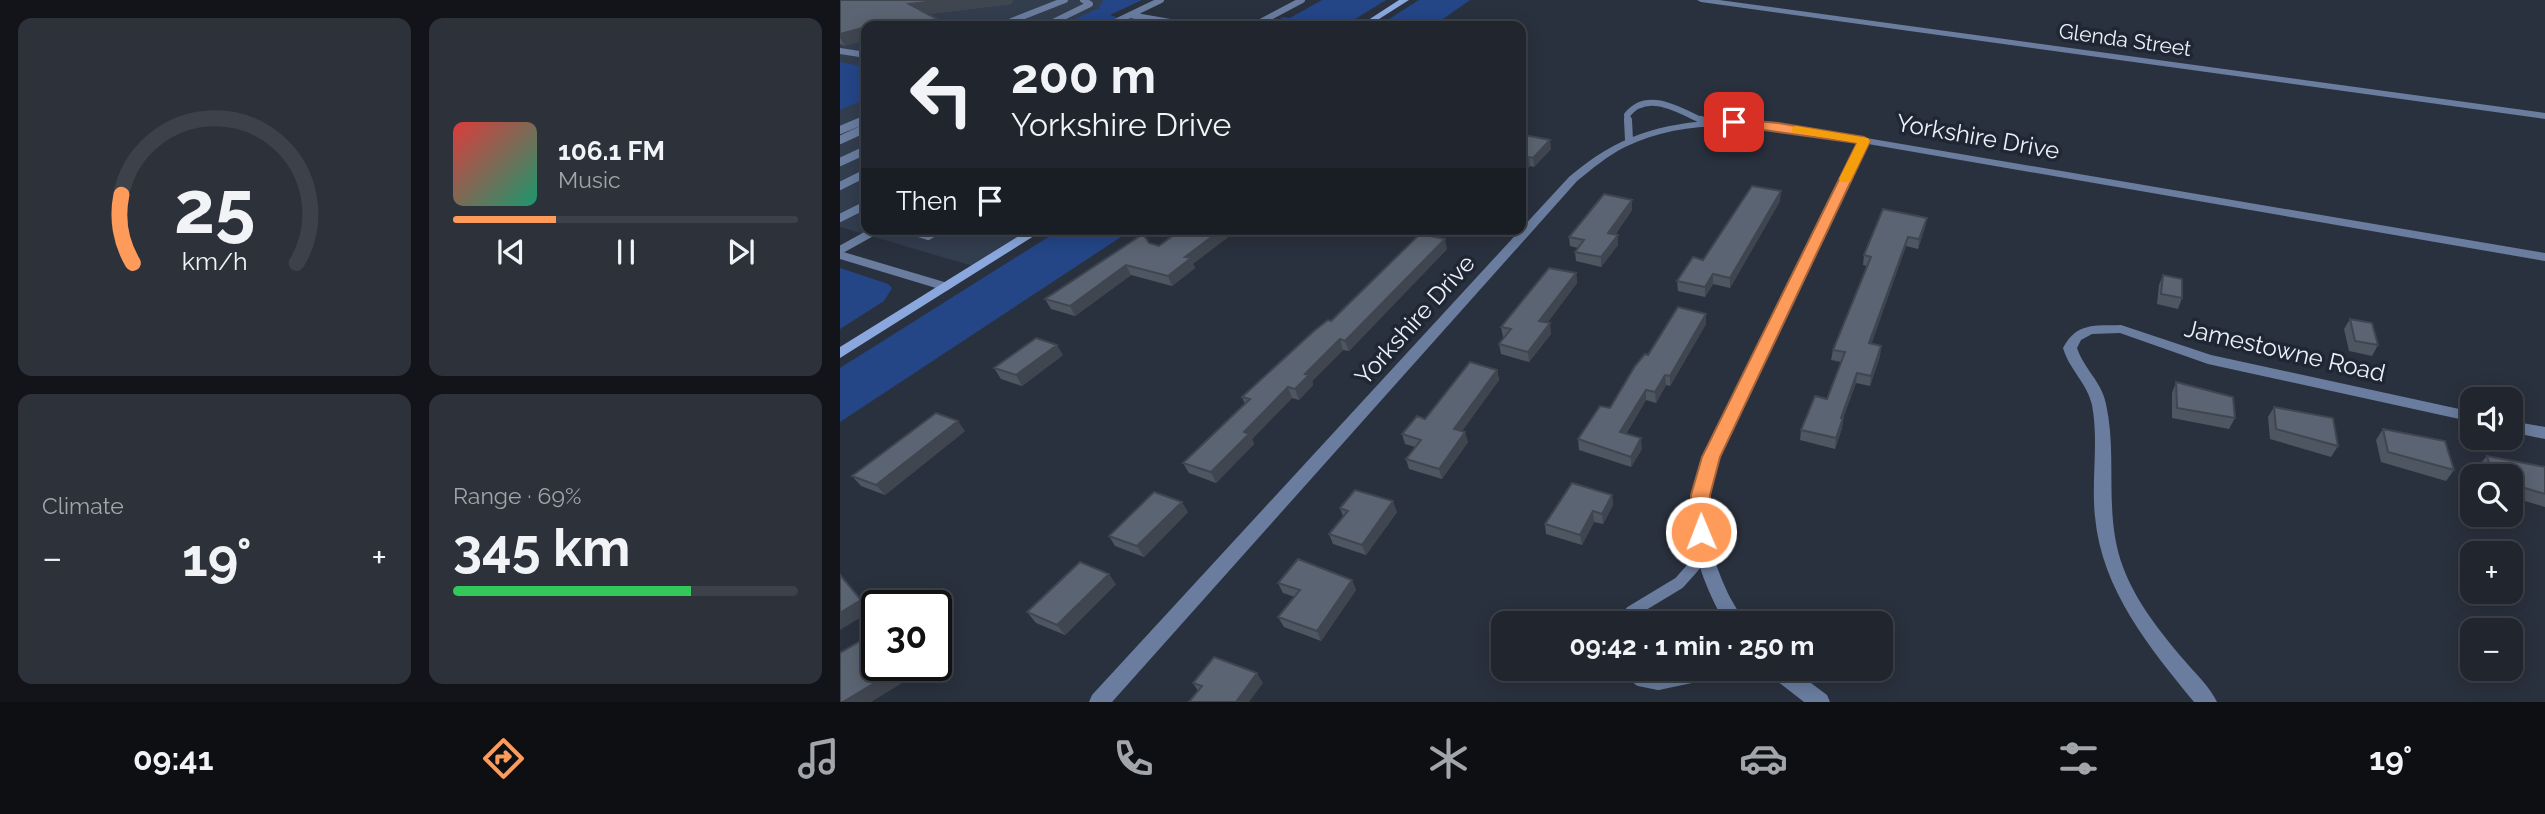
<!DOCTYPE html>
<html lang="en">
<head>
<meta charset="utf-8">
<style>
	body { margin:0; font-family:Raleway,sans-serif; background:#2d313a; color:#f1f3f6; height:100vh; display:flex; flex-direction:column; font-size:26px; white-space:nowrap }
	* { box-sizing:border-box; margin:0 }
	p { font-size:23px; color:#a2a5aa }
	.icon { flex:none; width:38px; height:38px; fill:none; stroke:currentColor; stroke-width:2; stroke-linecap:round; stroke-linejoin:round }
	.map { position:relative; flex:1; overflow:hidden }
	.panel { display:flex; flex-direction:column; gap:18px; padding:18px; background:#121419; width:840px }
	.panel>* { flex:none }
	.hud { position:absolute; left:21px; top:21px; width:665px; height:214px; border-radius:14px; box-shadow:0 4px 18px #0003,0 0 0 2px #3d424a; background:#20252e; color:#f1f3f6; overflow:hidden }
	.fabs { position:absolute; left:1620px; top:387px; display:grid; gap:14px }
	.fabs a { display:grid; place-items:center; width:63px; height:63px; border-radius:14px; background:#20252e; box-shadow:0 4px 18px #0003,0 0 0 2px #3d424a; font-size:35px }
	.speed { position:absolute; left:21px; top:590px; display:flex; gap:14px; font-size:35px; font-weight:700; text-align:center }
	.speed>* { display:grid; place-content:center; width:91px; height:91px; border-radius:50%; background:#20252e; box-shadow:0 4px 18px #0003,0 0 0 2px #3d424a; line-height:1 }
	.speed .limit { border:4px solid #111; border-radius:10px; background:#fff; color:#111 }
	.pin { position:absolute; display:grid; place-items:center; width:60px; height:60px; color:#fff; margin:-30px; border-radius:14px; box-shadow:0 4px 10px #0006 }
	.me { position:absolute; width:77px; margin:-38px; rotate:359deg; stroke-linejoin:round; filter:drop-shadow(0 0 5px #0008) }
	.turn { display:flex; align-items:center; gap:24px; height:147px; padding:0 35px; font-size:32px }
	.turn .icon { width:91px; height:91px; stroke-width:2.5 }
	.turn b { display:block; font-size:49px; line-height:60px }
	.then { display:flex; align-items:center; height:66px; padding:0 35px; background:#0003; gap:14px; font-size:26px }
	.big { font-size:52px; font-weight:700; line-height:1.1 }
	.panel .tile { flex:1; display:flex; flex-direction:column; justify-content:center; gap:10px; min-width:0; padding:0 24px; border-radius:14px; background:#2d313a }
	.panel .dial { align-items:center; gap:0 }
	.dial svg { height:182px; overflow:visible; fill:none; stroke:#3d424a; stroke-width:7; stroke-linecap:round; text-anchor:middle }
	.dial text { fill:#f1f3f6; stroke:none }
	.song { display:flex; align-items:center; gap:21px }
	.cover { width:84px; height:84px; border-radius:10px; background:linear-gradient(135deg,hsl(0 70% 55%),hsl(160 70% 35%)) }
	.played { height:7px; border-radius:4px; background:linear-gradient(90deg,#ff9b5a 30%,#3d424a 30%) }
	.keys { display:flex; justify-content:space-around; direction:ltr }
	.heat { display:flex; justify-content:space-between; align-items:center; font-size:38px; direction:ltr }
	.charge { height:10px; border-radius:5px; background:linear-gradient(90deg,#34c759 69%,#3d424a 0) }
	.panel .tiles { flex:1; display:grid; gap:18px; grid-template-columns:repeat(2,1fr) }
	.trip { position:absolute; left:651px; top:611px; width:402px; height:70px; border-radius:14px; background:#20252e; box-shadow:0 4px 18px #0003,0 0 0 2px #3d424a; font-weight:700; line-height:70px; text-align:center }
	.dock { display:flex; height:112px; justify-content:space-around; align-items:center; background:#0d0f12; color:#a2a5aa }
	.dock .icon { width:49px; height:49px }
	.dock .current { color:#ff9b5a }
	.dock b { font-size:32px; color:#f1f3f6 }
	main { display:flex; flex:1; min-height:0 }
	.map>svg:first-child { display:block }
	.built { fill:#323d4e }
	.green { fill:#244687 }
	.lines { fill:none; stroke-linecap:round; stroke-linejoin:round }
	.service-far2 { stroke:#6a7d9f; stroke-width:6 }
	.service-far1 { stroke:#6a7d9f; stroke-width:8 }
	.service { stroke:#6a7d9f; stroke-width:12 }
	.minor { fill:#6a7d9f; fill-rule:evenodd }
	.secondary { fill:#8aa8de; fill-rule:evenodd }
	.wall { fill:#4e5662 }
	.shaded-wall { fill:#404650 }
	.building { fill:#5b6472; stroke:#404650; stroke-width:2 }
	.route { fill:#ff9b5a; stroke:#a6653a; stroke-width:2 }
	.slow { fill:#f59e0b }
	.labels { text-anchor:middle; stroke-width:7; stroke-linejoin:round; paint-order:stroke }
	.far-street-label { font-size:21px; fill:#ecf1f9; stroke:#202734 }
	.street-label { font-size:24px; fill:#ecf1f9; stroke:#202734 }
</style>
</head>
<body>
<main>
<section class="panel">
<div class="tiles">
<div class="tile dial"><svg viewBox="0 0 100 80">
<path d="M14 69A42 42 0 1 1 86 69"/>
<path d="M14 69A42 42 0 0 1 9 39" stroke="#ff9b5a"/>
<text x="50" y="56" font-size="32" font-weight="700">25</text>
<text x="50" y="72" font-size="11">km/h</text>
</svg></div>
<div class="tile">
<div class="song"><i class="cover"></i><div><b>106.1 FM</b><p>Music</p></div></div>
<div class="played"></div>
<div class="keys"><svg class="icon" aria-label="previous" viewBox="0 0 24 24"><path d="M18 5L8 12l10 7zM5 5v14"/></svg><svg class="icon" aria-label="pause" viewBox="0 0 24 24"><path d="M8 5v14M16 5v14"/></svg><svg class="icon" aria-label="next" viewBox="0 0 24 24"><path d="M6 5l10 7-10 7zM19 5v14"/></svg></div>
</div>
<div class="tile"><p>Climate</p>
<div class="heat"><a>−</a><b class="big">19°</b><a>+</a></div>
</div>
<div class="tile"><p>Range · 69%</p><b class="big">345 km</b><div class="charge"></div></div>
</div>
</section>
<div class="map">
<svg width="1705" height="702" viewBox="0 0 1705 702">
	<rect width="100%" height="100%" fill="#2a313e"/>
	<path class="built" d="M0 0H281L224 26H26V229H196L136 267 0 227Z"/>
	<path class="green" d="M263 0H302L270 15 276 17 275 19 261 26H220L259 8Z
		M482 0H546L504 26H435L445 20 439 17 450 18Z
		M579 0H630L593 26H538Z
		M0 62 26 67V99L0 110Z
		M221 229H293L0 422V368Z
		M0 268 48 284 52 288 44 301 0 329Z"/>
	<g class="lines">
		<path class="service-far2" d="M290 15 353 26
			M159 26 225 0
			M205 26 250 4 243 0
			M267 26 321 0
			M413 26 462 0
			M0 51 26 55
			M20 122 26 119
			M788 122 787 115C808 89 840 111 865 122"/>
		<path class="service-far1" d="M788 120 789 140
			M861 120 868 123
			M0 130 24 120
			M0 140 26 128
			M0 162 26 150
			M0 186 26 173
			M0 218 26 205
			M65 229 88 236 100 229
			M0 250 38 229"/>
		<path class="service" d="M784 623 791 612 839 583 865 554
			M789 668 799 680 819 684 894 668"/>
		<path class="minor" d="M857 0H879L1705 113V119L861 2Z
			M882 120 938 123 1705 253V261L1028 144 879 457C865 509 863 539 886 589 891 601 899 611 904 623H885C863 584 846 539 853 494 855 481 860 469 863 457L1018 143C941 130 859 111 785 147 767 156 752 169 737 181L272 702H249L252 695 729 177C777 136 819 123 882 120Z
			M0 251 111 284 112 287 106 291 0 259Z
			M1281 325 1371 355 1633 412V422L1368 364 1280 333 1252 334 1241 340 1237 348C1244 369 1262 382 1266 404 1278 458 1263 514 1283 567 1296 602 1321 633 1344 660 1355 673 1370 687 1377 702H1354C1309 647 1262 590 1255 517 1251 480 1259 442 1252 405 1247 383 1229 369 1223 348 1237 322 1254 326 1281 325Z
			M1671 421 1705 427V439L1671 432Z
			M926 668H951L987 695 990 702H964L928 674Z"/>
		<path class="secondary" d="M559 0H569L528 26H519Z
			M190 229H205L0 358V347Z"/>
	</g>
	<path class="wall" d="M0 0H173L171 4 88 14 97 19 99 24 26 26 5 46 0 44Z
		M681 138 711 149 694 167 690 166Z
		M940 201 890 288 873 284 865 297 838 291 837 281 863 260Z
		M792 210 775 235 778 245 761 267 736 261 735 252 738 248 730 246 729 237Z
		M1087 218 1085 227 1078 249 1066 246 1031 344 1041 346 1040 356 1030 386 1016 383 1003 418 1002 428 995 449 960 440 961 430 987 399 1001 362 991 360 993 350 1027 266 1023 265 1024 255Z
		M309 243 319 246 353 264 355 268 332 286 291 275 235 316 211 309 205 299Z
		M607 249 509 351 503 350 472 381 473 385 459 400 452 398 412 439 414 444 376 483 349 473 343 463 405 404 402 397 491 321Z
		M736 273 737 283 707 323 711 334 689 362 661 354 659 344 665 337H663L661 327Z
		M1323 275 1342 298 1338 309 1317 304 1319 285Z
		M1510 319 1538 345 1532 356 1509 351 1504 329Z
		M866 324 830 386 826 385 816 403 806 400 786 434 802 449 791 467 739 450 738 439 770 408 808 355Z
		M223 355 182 386 161 379 154 368Z
		M657 370 659 380 622 431 628 442 602 479 569 469 566 459 575 447 565 444 562 434Z
		M1336 382 1395 418 1389 429 1332 418V393Z
		M1434 407 1498 446 1491 457 1430 439 1428 417Z
		M1543 429 1614 470 1606 481 1541 462 1536 440Z
		M125 431 45 495 21 486 12 476Z
		M1647 456 1705 467V507L1671 497V476H1641L1638 466Z
		M772 495 773 505 763 524 754 522 742 545 706 534 705 524Z
		M500 508 557 512 526 555 493 544 489 534 503 516Z
		M348 512 304 557 275 546 269 536Z
		M512 580 516 590 481 641 444 627 438 617 455 597 443 593 438 583Z
		M276 584 225 635 196 623 187 612Z
		M353 683H423L358 691Z"/>
	<path class="shaded-wall" d="M105 0H173L171 4 75 16 69 4Z
		M26 27V41L5 46 0 38V34Z
		M710 140 711 149 694 167 693 158Z
		M689 157 690 166 681 176V165Z
		M941 191 940 201 890 288V278Z
		M792 200V210L769 243 768 233Z
		M1087 218 1085 227 1078 249 1079 239Z
		M382 229H399L353 264 355 268 332 286 328 276 345 257Z
		M778 235V245L761 267V257Z
		M1068 237 1066 246 1028 354 1029 343Z
		M605 239 607 249 509 351 505 341Z
		M286 265 291 275 235 316 230 306Z
		M736 273 737 283 701 331 699 321Z
		M873 274V284L865 297V287Z
		M866 314V324L830 386V376Z
		M710 323 711 334 689 362 688 352Z
		M500 339 503 350 472 381 473 385 459 400 455 389 465 374Z
		M217 345 223 355 182 386 176 375Z
		M1041 346 1040 356 1030 386 1031 376Z
		M657 370 659 380 616 439 614 429Z
		M1017 373 1016 383 999 428 1001 418Z
		M825 375 826 385 816 403 815 392Z
		M448 387 452 398 412 439 414 444 376 483 371 472 404 432Z
		M806 390V400L780 443V432Z
		M1003 418 1002 428 995 449 996 438Z
		M118 421 125 431 45 495 36 485Z
		M625 432 628 442 602 479 599 469Z
		M801 438 802 449 791 467V457Z
		M772 495 773 505 763 524 762 514Z
		M553 501 557 512 526 555 522 545Z
		M342 502 348 512 304 557 297 546Z
		M753 511 754 522 742 545 740 535Z
		M0 574 31 611 0 630Z
		M269 574 276 584 225 635 217 625Z
		M512 580 516 590 481 641 477 631Z
		M54 665H58L67 680 31 702H3Z
		M417 673 423 683 409 702H396Z"/>
	<path class="building" d="M0 0H105L69 4 97 19 93 20 104 26H26V27L0 34Z
		M684 135 710 140 693 158 689 157 681 165V138Z
		M912 186 941 191 890 278 873 274 865 287 837 281 853 257 863 260Z
		M764 194 792 200 768 233 778 235 761 257 735 252 744 240 729 237Z
		M1043 209 1087 218 1079 239 1068 237 1029 343 1041 346 1031 376 1017 373 1001 418H1003L996 438 961 430 975 396 987 399 1005 352 993 350 1031 257 1024 255Z
		M342 229H382L345 257 351 258 328 276 286 265 230 306 205 299 303 234 309 243 319 246Z
		M580 234 605 239 505 341 500 339 465 374 469 375 455 389 448 387 404 432 409 434 371 472 343 463 410 399 402 397 474 331 488 320 491 321Z
		M709 268 736 273 699 321 710 323 688 352 659 344 671 329 661 327Z
		M1323 275 1342 279V298L1321 294Z
		M838 307 866 314 830 376 825 375 815 392 806 390 780 432 801 438 791 457 738 439 760 406 770 408 795 366 805 354 808 355Z
		M1510 319 1532 323 1538 345 1515 341Z
		M196 338 217 345 176 375 154 368Z
		M630 362 657 370 614 429 625 432 599 469 566 459 581 440 562 434 577 416 585 419Z
		M1336 382 1393 397 1395 418 1337 408Z
		M1434 407 1493 418 1498 446 1436 429Z
		M96 413 118 421 36 485 12 476Z
		M1543 429 1605 441 1614 470 1548 452Z
		M1647 456 1705 467V494L1671 484V476H1653Z
		M732 483 772 495 762 514 753 511 740 535 705 524Z
		M515 490 553 501 522 545 489 534 508 511 500 508Z
		M314 492 342 502 297 546 269 536Z
		M458 559 512 580 477 631 438 617 460 590 438 583Z
		M240 562 269 574 217 625 187 612Z
		M0 575 21 600 0 613Z
		M36 632 37 634V665H54L56 670 3 702H0V653Z
		M374 657 417 673 396 702H349L362 686 353 683Z"/>
	<path class="route" d="M894 119 938 123 1024 137 1030 141 880 457 870 495 871 532 868 538 861 540 854 538 851 532V495L862 457 1017 143 889 125 888 122Z"/>
	<path class="slow" d="M956 126 1028 138 1030 141 1010 182H1001L999 179 1017 143 952 132V127Z"/>
	<g class="labels">
		<g class="far-street-label">
			<text transform="translate(1285 40) rotate(8)" y="7">Glenda Street</text>
		</g>
		<g class="street-label">
			<text transform="translate(1138 137) rotate(10)" y="8">Yorkshire Drive</text>
			<text transform="translate(575 320) rotate(-48)" y="8">Yorkshire Drive</text>
			<text transform="translate(1445 351) rotate(13)" y="8">Jamestowne Road</text>
		</g>
	</g>
</svg>
<div class="fabs">
<a><svg class="icon" aria-label="sound" viewBox="0 0 24 24"><path d="M4 9h4l5-4v14l-5-4H4zM17 9q2 3 0 6"/></svg></a>
<a><svg class="icon" aria-label="search" viewBox="0 0 24 24"><circle cx="10" cy="10" r="6"/><path d="M15 15l6 6"/></svg></a>
<a>+</a>
<a>−</a>
</div>
<div class="speed"><div class="limit">30</div></div>
<div class="pin" style="left:894px;top:122px;background:#d93025"><svg class="icon" aria-label="arrive" viewBox="0 0 24 24"><path d="M6 21V4h12l-3 4 3 4H6"/></svg></div>
<svg class="me" style="left:861px;top:532px" viewBox="-20 -20 40 40"><circle r="17" fill="#ff9b5a" stroke="#fff" stroke-width="3"/><path d="M0-11L8 9 0 5-8 9z" fill="#fff"/></svg>
<div class="trip">09:42 · 1 min · 250 m</div>
<div class="hud">
<div class="turn"><svg class="icon" aria-label="left" viewBox="0 0 24 24"><path d="M17 20v-9H6M10 6l-5 5 5 5"/></svg><div><b>200 m</b>Yorkshire Drive</div></div>
<div class="then">Then<svg class="icon" aria-label="arrive" viewBox="0 0 24 24"><path d="M6 21V4h12l-3 4 3 4H6"/></svg></div>
</div>
</div>
</main>
<nav class="dock">
<b>09:41</b>
<svg class="icon current" aria-label="directions" viewBox="0 0 24 24"><path d="M12 3l9 9-9 9-9-9zM9 14v-3h6M13 9l2 2-2 2"/></svg>
<svg class="icon" aria-label="music" viewBox="0 0 24 24"><path d="M9 18V5l10-2v13"/><circle cx="6" cy="18" r="3"/><circle cx="16" cy="16" r="3"/></svg>
<svg class="icon" aria-label="phone" viewBox="0 0 24 24"><path d="M5 4h4l2 5-3 2q2 4 5 5l2-3 5 2v4C11 20 4 13 5 4z"/></svg>
<svg class="icon" aria-label="climate" viewBox="0 0 24 24"><path d="M12 3v18M4 7l16 10M4 17L20 7"/></svg>
<svg class="icon" aria-label="car" viewBox="0 0 24 24"><path d="M5 17H2v-5l4-1 3-4h7l3 4 3 1v5h-3M9 17h6M6 11h13"/><circle cx="7" cy="17" r="2"/><circle cx="17" cy="17" r="2"/></svg>
<svg class="icon" aria-label="filters" viewBox="0 0 24 24"><path d="M4 7h16M4 17h16"/><circle cx="9" cy="7" r="2"/><circle cx="15" cy="17" r="2"/></svg>
<b>19°</b>
</nav>
</body>
</html>
